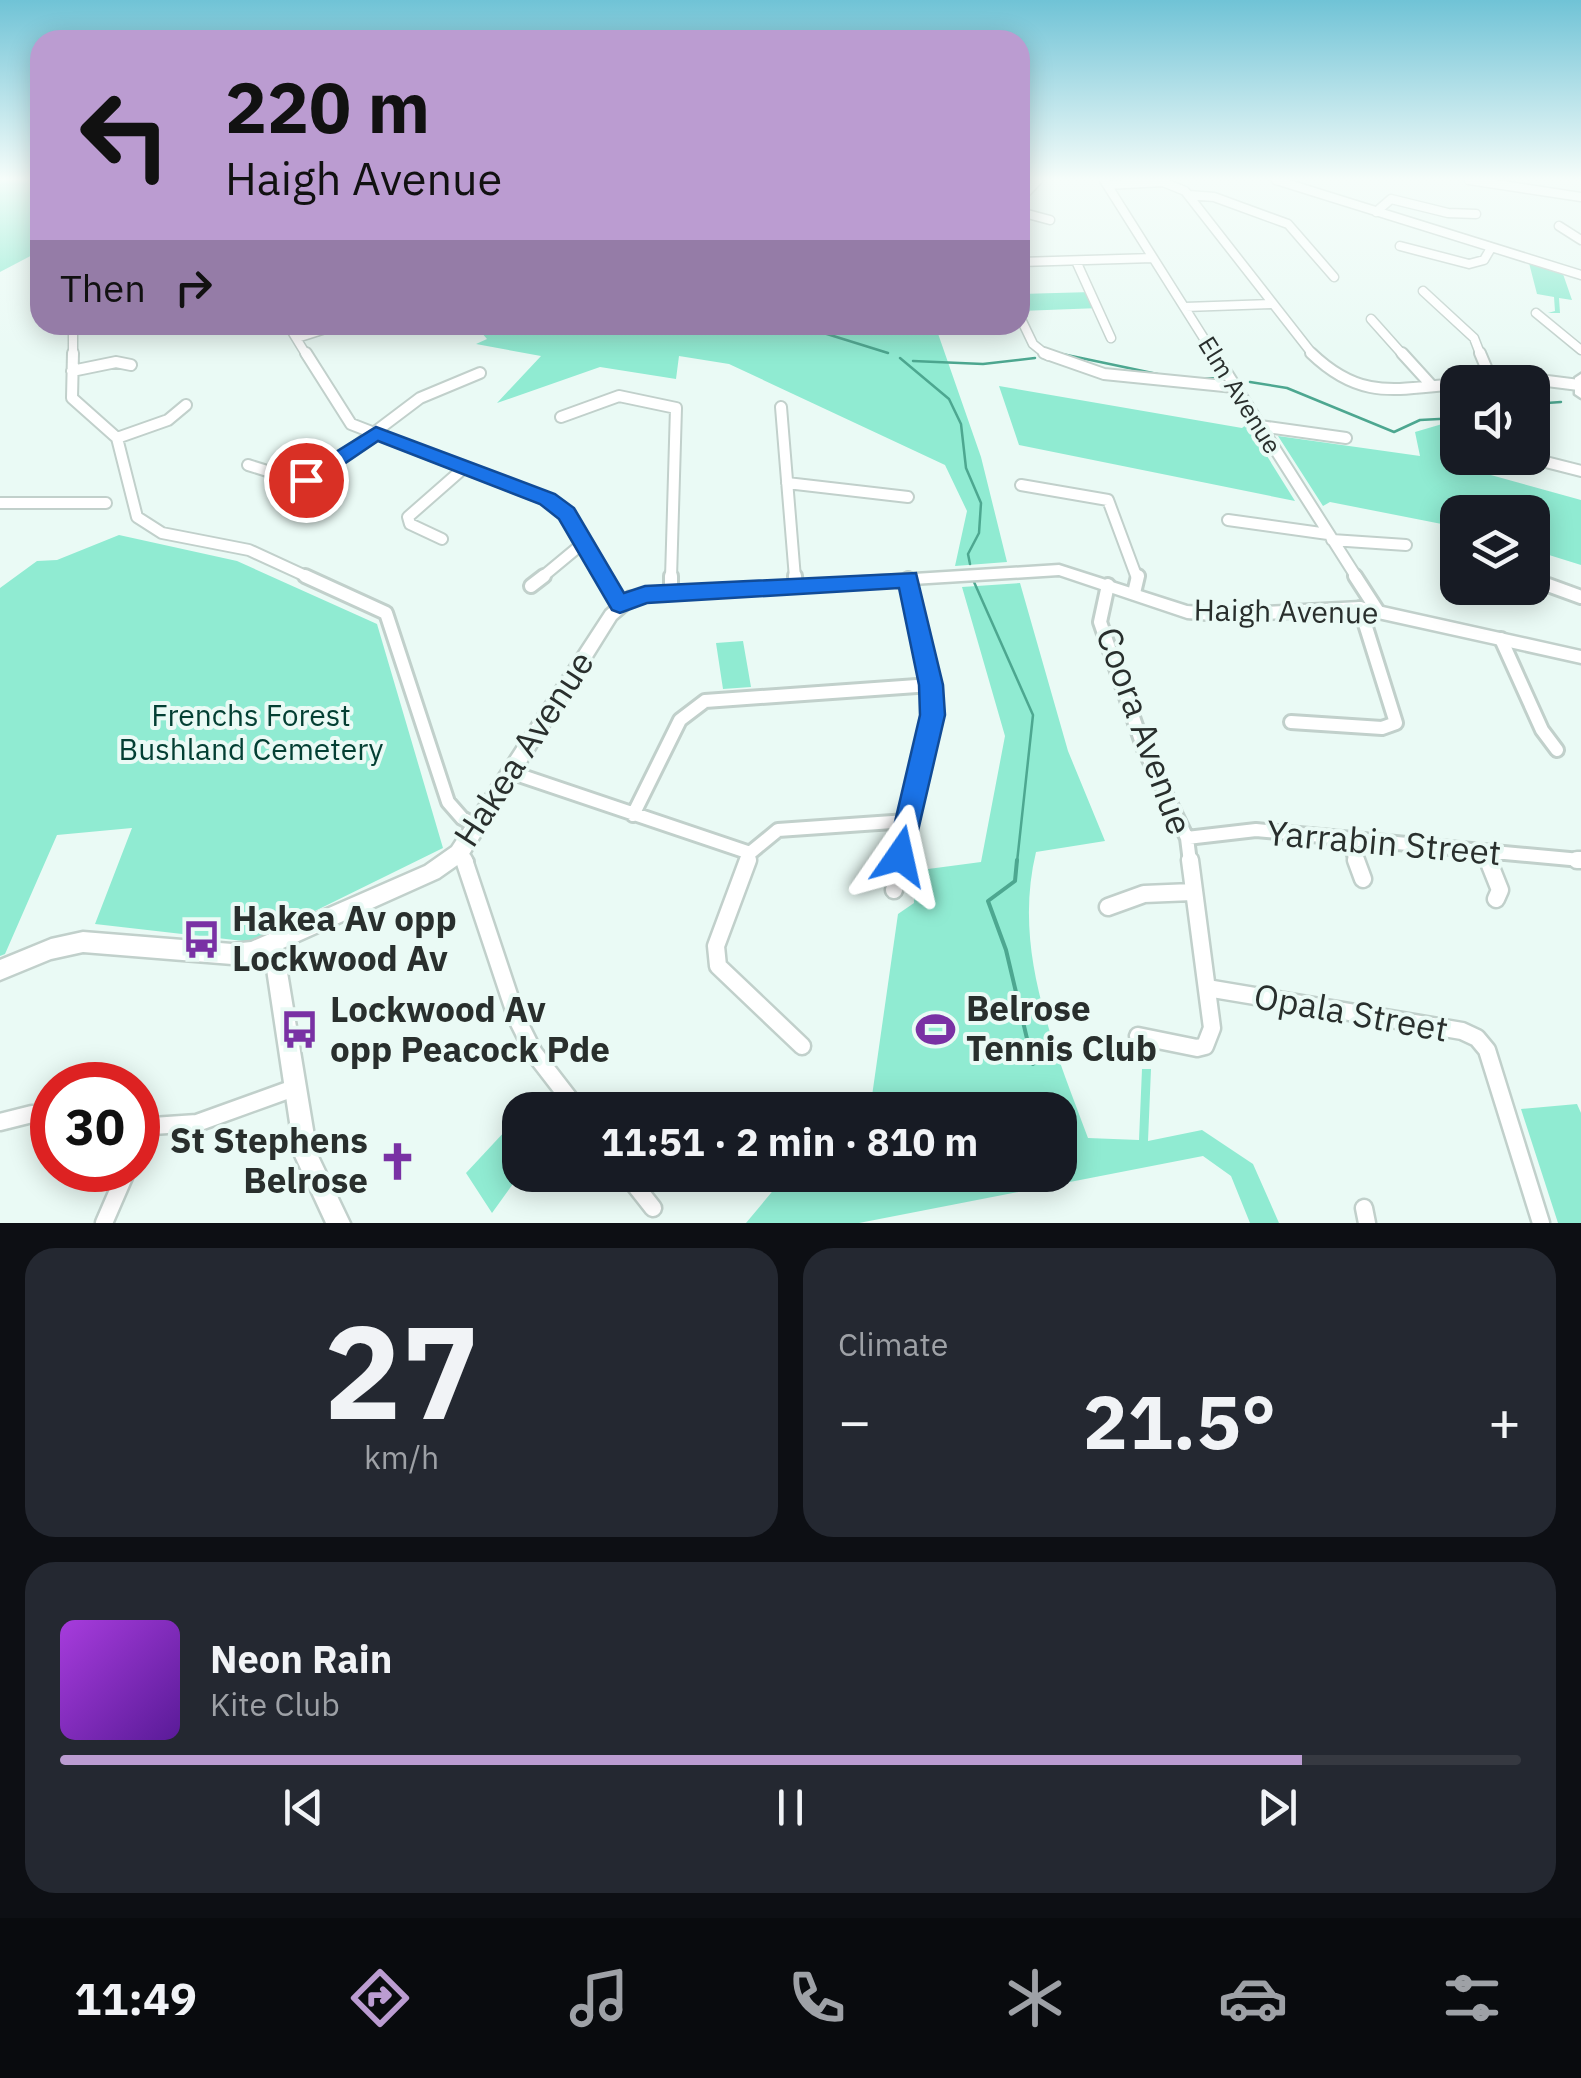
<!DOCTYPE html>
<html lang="en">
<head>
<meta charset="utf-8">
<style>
	body { margin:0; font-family:"IBM Plex Sans",sans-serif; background:#242831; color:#f1f3f6; height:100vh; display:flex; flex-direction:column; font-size:38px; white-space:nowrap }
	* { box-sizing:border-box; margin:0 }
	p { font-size:32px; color:#9ea1a6 }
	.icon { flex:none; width:55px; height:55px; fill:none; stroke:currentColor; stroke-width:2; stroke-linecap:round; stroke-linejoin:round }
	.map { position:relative; height:1223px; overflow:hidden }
	.drawer { display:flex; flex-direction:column; gap:25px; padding:25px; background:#0d0f14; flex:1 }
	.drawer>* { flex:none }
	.banner { position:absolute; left:30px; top:30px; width:1000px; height:305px; border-radius:30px; box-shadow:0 5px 25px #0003; background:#bb9cd1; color:#111; overflow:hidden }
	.buttons { position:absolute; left:1440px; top:365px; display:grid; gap:20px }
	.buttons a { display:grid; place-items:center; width:110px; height:110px; border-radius:20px; background:#171b24; box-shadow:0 5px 25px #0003; font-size:50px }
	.speed { position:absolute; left:30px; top:1062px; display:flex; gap:20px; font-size:50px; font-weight:700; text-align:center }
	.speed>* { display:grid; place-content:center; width:130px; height:130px; border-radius:50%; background:#171b24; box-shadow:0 5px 25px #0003; line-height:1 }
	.speed .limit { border:15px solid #d22; background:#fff; color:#111 }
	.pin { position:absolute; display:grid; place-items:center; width:85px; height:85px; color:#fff; margin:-42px; border:5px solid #fff; border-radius:50%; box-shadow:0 2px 10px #0007 }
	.me { position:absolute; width:110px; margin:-55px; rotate:11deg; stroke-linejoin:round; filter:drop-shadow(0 0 8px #0008) }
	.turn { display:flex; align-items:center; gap:35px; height:210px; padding:0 30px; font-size:45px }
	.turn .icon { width:130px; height:130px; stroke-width:2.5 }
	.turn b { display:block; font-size:70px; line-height:85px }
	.then { display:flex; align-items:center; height:95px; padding:0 30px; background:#0003; gap:20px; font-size:38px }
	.big { font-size:75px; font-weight:800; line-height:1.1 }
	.drawer .widget { flex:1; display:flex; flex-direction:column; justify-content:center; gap:15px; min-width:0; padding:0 35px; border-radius:30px; background:#242831 }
	.drawer .dial { align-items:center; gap:0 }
	.dial b { font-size:130px; line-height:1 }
	.song { display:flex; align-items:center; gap:30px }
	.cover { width:120px; height:120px; border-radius:15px; background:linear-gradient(135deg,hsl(280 70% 55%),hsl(270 70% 35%)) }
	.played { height:10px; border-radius:5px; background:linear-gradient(90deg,#bb9cd1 85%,#363941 85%) }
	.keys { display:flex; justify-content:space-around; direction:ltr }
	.heat { display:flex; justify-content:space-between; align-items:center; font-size:55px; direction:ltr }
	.drawer .tiles { flex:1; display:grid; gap:25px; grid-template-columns:1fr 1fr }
	.widget:last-child { grid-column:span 2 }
	.trip { position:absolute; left:502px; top:1092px; width:575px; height:100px; border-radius:30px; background:#171b24; box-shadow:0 5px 25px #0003; font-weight:800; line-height:100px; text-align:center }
	.tabs { display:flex; height:160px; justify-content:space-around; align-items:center; background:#090b0e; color:#9ea1a6 }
	.tabs .icon { width:70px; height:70px }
	.tabs .on { color:#bb9cd1 }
	.tabs b { font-size:45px; color:#f1f3f6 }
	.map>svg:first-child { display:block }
	.green { fill:#90ebd2 }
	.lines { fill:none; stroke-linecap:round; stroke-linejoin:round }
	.stream-far1 { stroke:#4da790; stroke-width:2.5 }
	.stream { stroke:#4da790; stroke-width:4 }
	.street-far3-casing { stroke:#c1d0cb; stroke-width:11 }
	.street-far2-casing { stroke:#c1d0cb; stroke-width:14 }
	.street-far1-casing { stroke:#c1d0cb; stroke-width:18 }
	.street-casing { stroke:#c1d0cb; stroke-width:21 }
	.secondary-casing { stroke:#c1d0cb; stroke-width:5 }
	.street-far3 { stroke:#fff; stroke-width:8 }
	.street-far2 { stroke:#fff; stroke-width:10 }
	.street-far1 { stroke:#fff; stroke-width:12 }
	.street { stroke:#fff; stroke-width:16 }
	.secondary { fill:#fff; fill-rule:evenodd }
	.route { fill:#1a73e8; stroke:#114b97; stroke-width:2.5 }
	.labels { text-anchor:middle; stroke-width:8; stroke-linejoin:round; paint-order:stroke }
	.far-street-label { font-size:25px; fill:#292f2d; stroke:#eafaf5 }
	.street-label { font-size:30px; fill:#292f2d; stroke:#eafaf5 }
	.park-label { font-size:30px; fill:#033f33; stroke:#eafaf5 }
	.near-street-label { font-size:35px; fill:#292f2d; stroke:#eafaf5 }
	.near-poi-label { font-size:35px; font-weight:bold; fill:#292f2d; stroke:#eafaf5; text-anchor:start }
</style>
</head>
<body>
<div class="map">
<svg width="1581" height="1223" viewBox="0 0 1581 1223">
	<rect width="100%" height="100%" fill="#eafaf5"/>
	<path class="green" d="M0 180H40V251L0 272Z
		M1529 263 1563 274 1572 300 1559 298 1560 313H1548L1555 311 1554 297 1537 294Z
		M1092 292 1100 308 1020 311V294Z
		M475 325H935L981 457 1007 562 955 566 967 511 945 465 729 364 679 356 676 379 600 367 497 403 541 356 476 344 487 339Z
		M999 386 1242 428 1247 424 1295 501 1019 445Z
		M1449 422 1462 467 1581 500V565L1533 550 1532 512H1458L1457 527 1330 502 1323 506 1278 436 1420 456 1415 432Z
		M119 535 237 561 377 624 443 848 252 942 95 924 132 828 57 835 5 954 0 956V588L37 561 57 560Z
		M1020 583 1068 751 1105 841 1036 852C1012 951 1054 1046 1088 1138L1139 1140 1142 1069H1151L1148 1141 1202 1130 1253 1164 1279 1223H1250L1231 1176 1203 1156 859 1223H746L786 1175H1060V1110H870L898 914 914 903 913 871 981 862 1005 736 962 587Z
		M743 641 751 687 723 689 716 643Z
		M1577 1104 1581 1113V1223H1558L1521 1109Z
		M520 1115V1174L492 1213 466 1173Z"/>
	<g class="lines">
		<path class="stream-far1" d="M798 325 888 353
			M1062 354 1162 375
			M900 358 949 399 961 424 966 468 981 503 979 533 968 554 970 564
			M913 361 983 364 1035 358
			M1199 379 1218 378
			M1250 382 1287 388 1394 432 1420 420 1458 418
			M1532 404 1561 402
			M974 582 1033 715 1017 862"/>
		<path class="stream" d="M1017 860 1015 881 988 901 1006 950 1033 1064"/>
		<defs>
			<path id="street-far3" d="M1104 180 1215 356
				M1276 180 1581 275
				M1469 180 1581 197
				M1107 185 1163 182 1185 191 1314 356
				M1189 195 1214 197 1288 224 1334 277
				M1020 199 1038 180
				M1020 212 1050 220
				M1376 212 1391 199 1448 213 1476 214
				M1559 226 1581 240
				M1400 246 1469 264 1484 260 1491 248
				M1076 261 1111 338
				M1020 262 1153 258
				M1423 291 1474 338 1481 356
				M1185 307 1271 304
				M1536 313 1581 350
				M1020 317 1033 344 1048 356
				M1371 319 1404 356
				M288 325 307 356
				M297 338 338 325
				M73 356V325"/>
			<path id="street-far2" d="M73 353 72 398 117 438 137 517 162 533 249 550 310 578
				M306 353 351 424 557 504 604 578
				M1044 353 1104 374 1234 387
				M1214 353 1357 578
				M1311 353C1361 401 1395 389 1458 384
				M1402 353 1432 386
				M1480 353 1491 379
				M72 371 116 362 131 365
				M1470 382 1507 376 1579 385
				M781 407 795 578
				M561 417 619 396 676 408 671 578
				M1260 426 1346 438
				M117 438 168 420 186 405
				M1530 458 1581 471
				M248 465 296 480 314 478 420 398 480 373
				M787 483 908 497
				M1021 485 1108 500 1137 578
				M0 503H106
				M1228 520 1328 534
				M442 539 410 524 408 517 465 467
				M1332 540 1406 545
				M541 578 582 544"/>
			<path id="street-far1" d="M305 576 386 613 448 802 462 818 479 827
				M602 576 620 604
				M795 576 796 586
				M1355 576 1377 610
				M1108 585 1100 622 1144 749 1187 838 1190 862
				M1548 585 1581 597
				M531 586 544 576
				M671 593V576
				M1134 593 1138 576
				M1501 639 1542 730 1557 750
				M1291 722 1382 728 1396 723 1360 608
				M513 773 750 853 778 830 907 821
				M633 815 680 720 705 701 931 685
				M1187 838 1256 830 1581 860
				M1348 839 1357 862
				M459 853 467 862
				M1485 853 1489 862
				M747 862 750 853
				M900 862 932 715 931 685 908 579"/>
			<path id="street" d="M464 860 517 1019 534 1053 578 1110
				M748 860 716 946 718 966 802 1046
				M1356 860 1363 879
				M1488 860 1500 890 1496 899
				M1577 860H1581
				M894 890 901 860
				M1108 907 1144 894 1192 892
				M1207 988 1462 1031 1477 1038 1487 1050 1541 1223
				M1138 1036 1197 1048 1205 1046 1212 1028 1190 860
				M0 1122 32 1114 52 1117
				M138 1127 197 1123 294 1088
				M138 1149 148 1129
				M627 1175 653 1208
				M1364 1208 1367 1223
				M104 1223 127 1170"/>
			<path id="secondary" d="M1581 374V398L1575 394V378Z
				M1059 565 1187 606 1225 609 1360 602 1581 651V663L1360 614 1225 621 1187 618 1059 575 637 601 616 619 466 859 439 878 283 948 317 1154 350 1223H326L295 1156 265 956 252 962 232 964 83 952 51 959 0 980V960L51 939 83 932 232 944 251 942 425 866 452 847 606 611 628 592Z"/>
		</defs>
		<use href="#street-far3" class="street-far3-casing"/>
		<use href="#street-far2" class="street-far2-casing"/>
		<use href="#street-far1" class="street-far1-casing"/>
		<use href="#street" class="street-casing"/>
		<use href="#secondary" class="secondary-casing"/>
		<use href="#street-far3" class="street-far3"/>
		<use href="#street-far2" class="street-far2"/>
		<use href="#street-far1" class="street-far1"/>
		<use href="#street" class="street"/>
		<use href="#secondary" class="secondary"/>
	</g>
	<linearGradient id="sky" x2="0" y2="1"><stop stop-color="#70c3d6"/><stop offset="0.51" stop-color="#f6fdfa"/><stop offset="1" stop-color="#f6fdfa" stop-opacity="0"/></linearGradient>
	<rect width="1581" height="351" fill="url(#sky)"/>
	<path class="route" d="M376 427 555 494 574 508 624 593 645 586 916 573 943 685 945 715 910 865 900 869 891 865 887 856 920 715 919 685 899 588 647 603 620 613 612 610 559 519 540 504 378 441 313 485H299V475Z"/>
	<defs>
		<symbol id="bus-bare" viewBox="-9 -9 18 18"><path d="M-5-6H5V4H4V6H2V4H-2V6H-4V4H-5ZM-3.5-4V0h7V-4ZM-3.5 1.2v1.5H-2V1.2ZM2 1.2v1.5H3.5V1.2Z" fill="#7931a4" stroke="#eafaf5" stroke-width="2.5" paint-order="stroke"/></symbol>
		<symbol id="stadium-bare" viewBox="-9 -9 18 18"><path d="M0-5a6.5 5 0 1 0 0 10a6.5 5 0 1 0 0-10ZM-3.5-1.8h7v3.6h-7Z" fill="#7931a4" stroke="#eafaf5" stroke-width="2.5" paint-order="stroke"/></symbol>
		<symbol id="church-bare" viewBox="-9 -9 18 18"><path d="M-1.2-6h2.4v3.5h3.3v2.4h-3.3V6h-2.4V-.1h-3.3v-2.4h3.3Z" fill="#7931a4" stroke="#eafaf5" stroke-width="2.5" paint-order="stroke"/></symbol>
	</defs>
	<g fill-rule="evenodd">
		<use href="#bus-bare" x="174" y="912" width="55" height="55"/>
		<use href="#stadium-bare" x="908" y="1002" width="55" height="55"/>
		<use href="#bus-bare" x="272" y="1002" width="55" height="55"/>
		<use href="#church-bare" x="370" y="1134" width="55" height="55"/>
	</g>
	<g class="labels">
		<g class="far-street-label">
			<text transform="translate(1240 395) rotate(58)" y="9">Elm Avenue</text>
		</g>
		<g class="street-label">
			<text transform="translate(1286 612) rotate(1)" y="10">Haigh Avenue</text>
		</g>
		<g class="park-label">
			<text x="251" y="726">Frenchs Forest<tspan x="251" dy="34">Bushland Cemetery</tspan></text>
		</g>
		<g class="near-street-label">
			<text transform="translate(1144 731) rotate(70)" y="12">Coora Avenue</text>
			<text transform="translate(524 749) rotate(-57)" y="12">Hakea Avenue</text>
			<text transform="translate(1384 843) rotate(5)" y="12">Yarrabin Street</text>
			<text transform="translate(1351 1013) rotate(10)" y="12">Opala Street</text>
		</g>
		<g class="near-poi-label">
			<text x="232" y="931">Hakea Av opp<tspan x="232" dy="40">Lockwood Av</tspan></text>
			<text x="966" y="1021">Belrose<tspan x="966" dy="40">Tennis Club</tspan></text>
			<text x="330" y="1022">Lockwood Av<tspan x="330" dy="40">opp Peacock Pde</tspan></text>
			<text x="368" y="1153" text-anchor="end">St Stephens<tspan x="368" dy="40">Belrose</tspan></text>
		</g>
	</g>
</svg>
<div class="buttons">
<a><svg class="icon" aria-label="sound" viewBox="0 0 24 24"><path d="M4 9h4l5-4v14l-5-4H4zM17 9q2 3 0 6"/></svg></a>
<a><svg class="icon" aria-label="layers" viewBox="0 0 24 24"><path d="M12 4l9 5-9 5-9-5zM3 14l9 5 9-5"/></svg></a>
</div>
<div class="speed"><div class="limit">30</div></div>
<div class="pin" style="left:306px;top:480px;background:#d93025"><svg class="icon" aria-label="arrive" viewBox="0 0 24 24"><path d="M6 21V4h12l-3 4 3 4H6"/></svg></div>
<svg class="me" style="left:900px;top:856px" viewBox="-20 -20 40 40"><path d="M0-17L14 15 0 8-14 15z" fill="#1a73e8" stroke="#fff" stroke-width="4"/></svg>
<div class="trip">11:51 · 2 min · 810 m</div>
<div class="banner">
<div class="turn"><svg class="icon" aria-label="left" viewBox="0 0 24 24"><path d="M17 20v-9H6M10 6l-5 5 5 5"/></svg><div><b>220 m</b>Haigh Avenue</div></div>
<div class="then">Then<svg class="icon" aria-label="right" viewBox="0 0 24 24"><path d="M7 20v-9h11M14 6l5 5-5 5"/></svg></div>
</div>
</div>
<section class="drawer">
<div class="tiles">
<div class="widget dial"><b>27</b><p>km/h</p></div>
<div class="widget"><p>Climate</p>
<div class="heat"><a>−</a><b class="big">21.5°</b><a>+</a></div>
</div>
<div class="widget">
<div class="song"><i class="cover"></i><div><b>Neon Rain</b><p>Kite Club</p></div></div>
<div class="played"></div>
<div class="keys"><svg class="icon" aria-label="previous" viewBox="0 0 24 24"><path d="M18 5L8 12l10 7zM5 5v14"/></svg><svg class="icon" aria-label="pause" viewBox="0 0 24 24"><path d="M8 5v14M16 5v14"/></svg><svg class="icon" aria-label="next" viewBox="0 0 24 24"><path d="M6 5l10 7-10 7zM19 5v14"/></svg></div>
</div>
</div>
</section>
<nav class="tabs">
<b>11:49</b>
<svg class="icon on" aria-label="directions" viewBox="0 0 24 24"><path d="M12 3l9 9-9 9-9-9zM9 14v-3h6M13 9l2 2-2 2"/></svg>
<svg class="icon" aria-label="music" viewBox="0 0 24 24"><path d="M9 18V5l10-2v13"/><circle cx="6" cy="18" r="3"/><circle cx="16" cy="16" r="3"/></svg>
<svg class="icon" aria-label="phone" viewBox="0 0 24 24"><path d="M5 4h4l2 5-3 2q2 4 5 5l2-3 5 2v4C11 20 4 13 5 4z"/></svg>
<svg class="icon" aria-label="climate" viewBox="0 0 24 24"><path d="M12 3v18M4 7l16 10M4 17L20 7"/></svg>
<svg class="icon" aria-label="car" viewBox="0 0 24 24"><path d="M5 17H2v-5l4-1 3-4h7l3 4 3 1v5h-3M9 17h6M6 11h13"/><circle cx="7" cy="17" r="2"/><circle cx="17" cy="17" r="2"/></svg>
<svg class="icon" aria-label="filters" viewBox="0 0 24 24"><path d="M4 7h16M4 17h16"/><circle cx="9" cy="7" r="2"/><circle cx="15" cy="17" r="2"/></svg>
</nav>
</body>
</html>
